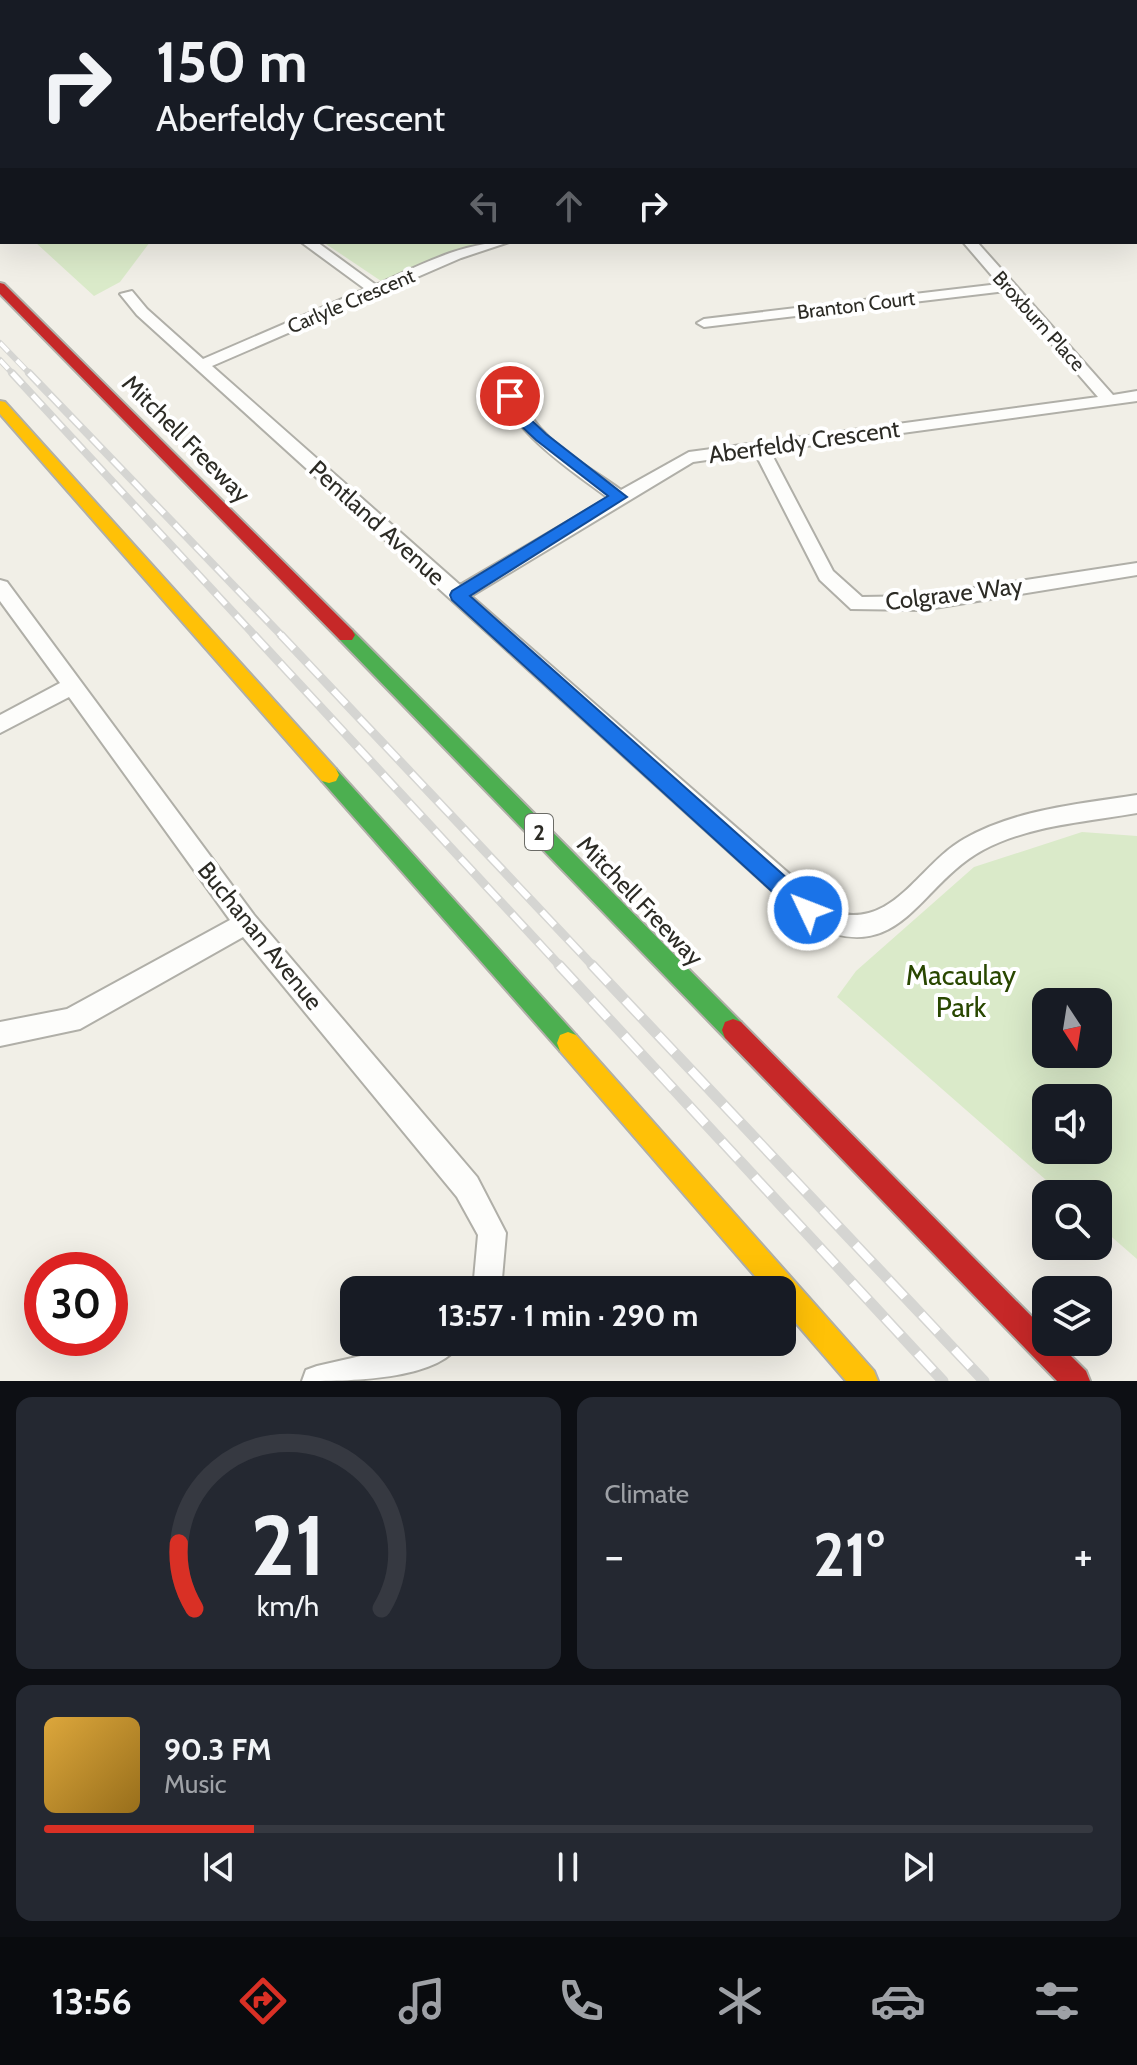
<!DOCTYPE html>
<html lang="en">
<head>
<meta charset="utf-8">
<style>
	body { margin:0; font-family:Cabin,sans-serif; background:#242831; color:#f1f3f6; height:100vh; display:flex; flex-direction:column; font-size:30px; white-space:nowrap }
	* { box-sizing:border-box; margin:0 }
	p { font-size:26px; color:#9ea1a6 }
	.icon { flex:none; width:44px; height:44px; fill:none; stroke:currentColor; stroke-width:2; stroke-linecap:round; stroke-linejoin:round }
	.map { position:relative; height:1381px; overflow:hidden }
	.panel { display:flex; flex-direction:column; gap:16px; padding:16px; background:#0d0f14; flex:1 }
	.panel>* { flex:none }
	.banner { position:absolute; left:0px; top:0px; width:1138px; height:244px; box-shadow:0 8px 32px #0002; background:#171b24; color:#f1f3f6; overflow:hidden }
	.needle { width:52px; rotate:168deg }
	.fabs { position:absolute; left:1032px; top:988px; display:grid; gap:16px }
	.fabs a { display:grid; place-items:center; width:80px; height:80px; border-radius:16px; background:#171b24; box-shadow:0 8px 32px #0002; font-size:40px }
	.speed { position:absolute; left:24px; top:1252px; display:flex; gap:16px; font-size:40px; font-weight:700; text-align:center }
	.speed>* { display:grid; place-content:center; width:104px; height:104px; border-radius:50%; background:#171b24; box-shadow:0 8px 32px #0002; line-height:1 }
	.speed .limit { border:12px solid #d22; background:#fff; color:#111 }
	.pin { position:absolute; display:grid; place-items:center; width:68px; height:68px; color:#fff; margin:-34px; border:4px solid #fff; border-radius:50%; box-shadow:0 2px 8px #0007 }
	.me { position:absolute; width:88px; margin:-44px; rotate:313deg; stroke-linejoin:round; filter:drop-shadow(0 0 6px #0008) }
	.turn { display:flex; align-items:center; gap:28px; height:168px; padding:0 24px; font-size:36px }
	.turn .icon { width:104px; height:104px; stroke-width:2.5 }
	.turn b { display:block; font-size:56px; line-height:68px }
	.lanes { display:flex; align-items:center; height:76px; padding:0 24px; background:#0003; justify-content:center; gap:40px; direction:ltr }
	.lanes .off { opacity:.35 }
	.big { font-size:60px; font-weight:700; line-height:1.1 }
	.panel .tile { flex:1; display:flex; flex-direction:column; justify-content:center; gap:12px; min-width:0; padding:0 28px; border-radius:16px; background:#242831 }
	.panel .dial { align-items:center; gap:0 }
	.dial svg { height:208px; overflow:visible; fill:none; stroke:#363941; stroke-width:7; stroke-linecap:round; text-anchor:middle }
	.dial text { fill:#f1f3f6; stroke:none }
	.song { display:flex; align-items:center; gap:24px }
	.cover { width:96px; height:96px; border-radius:12px; background:linear-gradient(135deg,hsl(40 70% 55%),hsl(40 70% 35%)) }
	.played { height:8px; border-radius:4px; background:linear-gradient(90deg,#d93025 20%,#363941 20%) }
	.keys { display:flex; justify-content:space-around; direction:ltr }
	.heat { display:flex; justify-content:space-between; align-items:center; font-size:44px; direction:ltr }
	.panel .tiles { flex:1; display:grid; gap:16px; grid-template-columns:1fr 1fr }
	.tile:last-child { grid-column:span 2 }
	.trip { position:absolute; left:340px; top:1276px; width:456px; height:80px; border-radius:16px; background:#171b24; box-shadow:0 8px 32px #0002; font-weight:700; line-height:80px; text-align:center }
	.dock { display:flex; height:128px; justify-content:space-around; align-items:center; background:#090b0e; color:#9ea1a6 }
	.dock .icon { width:56px; height:56px }
	.dock .selected { color:#d93025 }
	.dock b { font-size:36px; color:#f1f3f6 }
	.map>svg:first-child { display:block }
	.green { fill:#daeac9; fill-rule:evenodd }
	.lines { fill:none; stroke-linecap:round; stroke-linejoin:round }
	.street-casing { stroke:#b0afa8; stroke-width:4 }
	.fast-casing { stroke:#b0afa8; stroke-width:4 }
	.slow-casing { stroke:#b0afa8; stroke-width:4 }
	.jam-casing { stroke:#b0afa8; stroke-width:4 }
	.street { fill:#fdfdfb; fill-rule:evenodd }
	.fast { fill:#4caf50; fill-rule:evenodd }
	.slow { fill:#ffc107; fill-rule:evenodd }
	.jam { fill:#c62828; fill-rule:evenodd }
	.rail-far3-casing { stroke:#d5d5d2; stroke-width:6 }
	.rail-far2-casing { stroke:#d5d5d2; stroke-width:8 }
	.rail-far1-casing { stroke:#d5d5d2; stroke-width:9 }
	.rail-casing { stroke:#d5d5d2; stroke-width:11 }
	.rail-far3 { stroke:#fff; stroke-width:4; stroke-dasharray:12; stroke-linecap:butt }
	.rail-far2 { stroke:#fff; stroke-width:5; stroke-dasharray:15; stroke-linecap:butt }
	.rail-far1 { stroke:#fff; stroke-width:6; stroke-dasharray:19; stroke-linecap:butt }
	.rail { stroke:#fff; stroke-width:8; stroke-dasharray:24; stroke-linecap:butt }
	.route { fill:#1a73e8; stroke:#114b97; stroke-width:2 }
	.labels { text-anchor:middle; stroke-width:8; stroke-linejoin:round; paint-order:stroke }
	.far-street-label { font-size:20px; fill:#2c2b25; stroke:#fff }
	.shield { fill:#fff; stroke:#6b6b66; stroke-width:2 }
	.shield-label { font-size:22px; font-weight:bold; fill:#2c2b25 }
	.street-label { font-size:24px; fill:#2c2b25; stroke:#fff }
	.near-park-label { font-size:28px; fill:#294700; stroke:#fff }
</style>
</head>
<body>
<div class="map">
<svg width="1137" height="1381" viewBox="0 0 1137 1381">
	<rect width="100%" height="100%" fill="#f1efe7"/>
	<path class="green" d="M35 242H150L120 282 94 296Z
		M323 242H486L381 281Z
		M1082 832 1137 836V1259L1098 1225V1194H1062L837 997 856 971 974 867ZM1046 1002H1098V1054H1046ZM1046 1098H1098V1150H1046Z"/>
	<g class="lines">
		<defs>
			<path id="street" d="M1136 28H1137V34H1136Z
				M1136 168H1137V176H1136Z
				M0 183 2 184V193L0 192Z
				M1136 216H1137V225H1136Z
				M301 242H317L376 285C419 266 462 242 509 242L461 258 212 366 460 585 608 498C576 473 486 418 504 369H514C520 382 519 397 527 410 547 445 589 467 621 490L689 452 1098 397 1006 291 704 327 697 323 704 319 999 284 963 242H977L1113 395 1137 391V401L770 451 833 571 862 597 922 596 1137 563V575L922 610 851 609 820 580 755 453 693 462 471 596 833 912C894 930 918 865 964 839 1016 809 1080 804 1137 795V813C1086 822 1030 825 983 850 917 886 902 968 810 925L137 315 120 294 132 291 147 309 203 359 365 289Z
				M0 580 7 582 254 915 477 1177 506 1233 501 1290H473L478 1235 457 1197 243 937 80 1029 0 1046V1022L67 1009 230 920 69 697 0 733V715L60 683 0 601Z
				M422 1342H461C440 1381 346 1381 302 1381L306 1370 317 1366Z"/>
			<path id="fast" d="M1068 0H1077L1078 2H1069Z
				M346 629 352 630 741 1022 744 1030 741 1038 733 1041 725 1038 340 640 337 635 340 630Z
				M329 767 336 769 576 1035 579 1043 576 1051 568 1054 560 1051 322 781 319 775 322 769Z"/>
			<path id="slow" d="M1136 67H1137V74H1136Z
				M0 401 5 402 336 769 339 775 336 781 329 783 322 781 0 414Z
				M568 1032 576 1035 874 1371 878 1381H846L782 1307V1290H767L560 1051 557 1043 560 1035Z"/>
			<path id="jam" d="M0 283 4 284 352 630 355 635 352 640H340L0 294Z
				M733 1019 741 1022 1046 1331V1342H1057L1086 1371 1090 1381H1057L725 1038 722 1030 725 1022Z"/>
		</defs>
		<use href="#street" class="street-casing"/>
		<use href="#fast" class="fast-casing"/>
		<use href="#slow" class="slow-casing"/>
		<use href="#jam" class="jam-casing"/>
		<use href="#street" class="street"/>
		<use href="#fast" class="fast"/>
		<use href="#slow" class="slow"/>
		<use href="#jam" class="jam"/>
		<defs>
			<path id="rail-far3" d="M0 343 31 375
				M0 360 14 375"/>
			<path id="rail-far2" d="M12 373 256 637
				M29 373 283 637"/>
			<path id="rail-far1" d="M254 635 561 967
				M281 635 594 967"/>
			<path id="rail" d="M559 965 943 1381
				M592 965 984 1381"/>
		</defs>
		<use href="#rail-far3" class="rail-far3-casing"/>
		<use href="#rail-far2" class="rail-far2-casing"/>
		<use href="#rail-far1" class="rail-far1-casing"/>
		<use href="#rail" class="rail-casing"/>
		<use href="#rail-far3" class="rail-far3"/>
		<use href="#rail-far2" class="rail-far2"/>
		<use href="#rail-far1" class="rail-far1"/>
		<use href="#rail" class="rail"/>
	</g>
	<path class="route" d="M510 392 515 393 529 418 546 434 627 497 470 596 815 903 818 910 815 917 808 920 800 917 452 600 450 595 452 591 608 496 536 440 518 423 503 396Z"/>
	<g class="labels">
		<g class="far-street-label">
			<text transform="translate(351 301) rotate(-23)" y="7">Carlyle Crescent</text>
			<text transform="translate(856 305) rotate(-7)" y="7">Branton Court</text>
			<text transform="translate(1039 321) rotate(48)" y="7">Broxburn Place</text>
		</g>
		<rect class="shield" x="525" y="814" width="28" height="36" rx="6"/>
		<g class="shield-label">
			<text x="539" y="840">2</text>
		</g>
		<g class="street-label">
			<text transform="translate(186 439) rotate(45)" y="8">Mitchell Freeway</text>
			<text transform="translate(804 442) rotate(-8)" y="8">Aberfeldy Crescent</text>
			<text transform="translate(377 523) rotate(42)" y="8">Pentland Avenue</text>
			<text transform="translate(954 594) rotate(-7)" y="8">Colgrave Way</text>
			<text transform="translate(640 901) rotate(46)" y="8">Mitchell Freeway</text>
			<text transform="translate(260 936) rotate(51)" y="8">Buchanan Avenue</text>
		</g>
		<g class="near-park-label">
			<text x="961" y="985">Macaulay<tspan x="961" dy="32">Park</tspan></text>
		</g>
	</g>
</svg>
<div class="fabs">
<a><svg class="needle" viewBox="-14 -14 28 28"><path d="M0-13l5 13h-10z" fill="#e53935"/><path d="M0 13l5-13h-10z" fill="#9ea1a6"/></svg></a>
<a><svg class="icon" aria-label="sound" viewBox="0 0 24 24"><path d="M4 9h4l5-4v14l-5-4H4zM17 9q2 3 0 6"/></svg></a>
<a><svg class="icon" aria-label="search" viewBox="0 0 24 24"><circle cx="10" cy="10" r="6"/><path d="M15 15l6 6"/></svg></a>
<a><svg class="icon" aria-label="layers" viewBox="0 0 24 24"><path d="M12 4l9 5-9 5-9-5zM3 14l9 5 9-5"/></svg></a>
</div>
<div class="speed"><div class="limit">30</div></div>
<div class="pin" style="left:510px;top:396px;background:#d93025"><svg class="icon" aria-label="arrive" viewBox="0 0 24 24"><path d="M6 21V4h12l-3 4 3 4H6"/></svg></div>
<svg class="me" style="left:808px;top:910px" viewBox="-20 -20 40 40"><circle r="17" fill="#1a73e8" stroke="#fff" stroke-width="3"/><path d="M0-11L8 9 0 5-8 9z" fill="#fff"/></svg>
<div class="trip">13:57 · 1 min · 290 m</div>
<div class="banner">
<div class="turn"><svg class="icon" aria-label="right" viewBox="0 0 24 24"><path d="M7 20v-9h11M14 6l5 5-5 5"/></svg><div><b>150 m</b>Aberfeldy Crescent</div></div>
<div class="lanes"><svg class="icon off" aria-label="left" viewBox="0 0 24 24"><path d="M17 20v-9H6M10 6l-5 5 5 5"/></svg><svg class="icon off" aria-label="ahead" viewBox="0 0 24 24"><path d="M12 20V5M6 11l6-6 6 6"/></svg><svg class="icon" aria-label="right" viewBox="0 0 24 24"><path d="M7 20v-9h11M14 6l5 5-5 5"/></svg></div>
</div>
</div>
<section class="panel">
<div class="tiles">
<div class="tile dial"><svg viewBox="0 0 100 80">
<path d="M14 69A42 42 0 1 1 86 69"/>
<path d="M14 69A42 42 0 0 1 8 44" stroke="#d93025"/>
<text x="50" y="56" font-size="32" font-weight="700">21</text>
<text x="50" y="72" font-size="11">km/h</text>
</svg></div>
<div class="tile"><p>Climate</p>
<div class="heat"><a>−</a><b class="big">21°</b><a>+</a></div>
</div>
<div class="tile">
<div class="song"><i class="cover"></i><div><b>90.3 FM</b><p>Music</p></div></div>
<div class="played"></div>
<div class="keys"><svg class="icon" aria-label="previous" viewBox="0 0 24 24"><path d="M18 5L8 12l10 7zM5 5v14"/></svg><svg class="icon" aria-label="pause" viewBox="0 0 24 24"><path d="M8 5v14M16 5v14"/></svg><svg class="icon" aria-label="next" viewBox="0 0 24 24"><path d="M6 5l10 7-10 7zM19 5v14"/></svg></div>
</div>
</div>
</section>
<nav class="dock">
<b>13:56</b>
<svg class="icon selected" aria-label="directions" viewBox="0 0 24 24"><path d="M12 3l9 9-9 9-9-9zM9 14v-3h6M13 9l2 2-2 2"/></svg>
<svg class="icon" aria-label="music" viewBox="0 0 24 24"><path d="M9 18V5l10-2v13"/><circle cx="6" cy="18" r="3"/><circle cx="16" cy="16" r="3"/></svg>
<svg class="icon" aria-label="phone" viewBox="0 0 24 24"><path d="M5 4h4l2 5-3 2q2 4 5 5l2-3 5 2v4C11 20 4 13 5 4z"/></svg>
<svg class="icon" aria-label="climate" viewBox="0 0 24 24"><path d="M12 3v18M4 7l16 10M4 17L20 7"/></svg>
<svg class="icon" aria-label="car" viewBox="0 0 24 24"><path d="M5 17H2v-5l4-1 3-4h7l3 4 3 1v5h-3M9 17h6M6 11h13"/><circle cx="7" cy="17" r="2"/><circle cx="17" cy="17" r="2"/></svg>
<svg class="icon" aria-label="filters" viewBox="0 0 24 24"><path d="M4 7h16M4 17h16"/><circle cx="9" cy="7" r="2"/><circle cx="15" cy="17" r="2"/></svg>
</nav>
</body>
</html>
